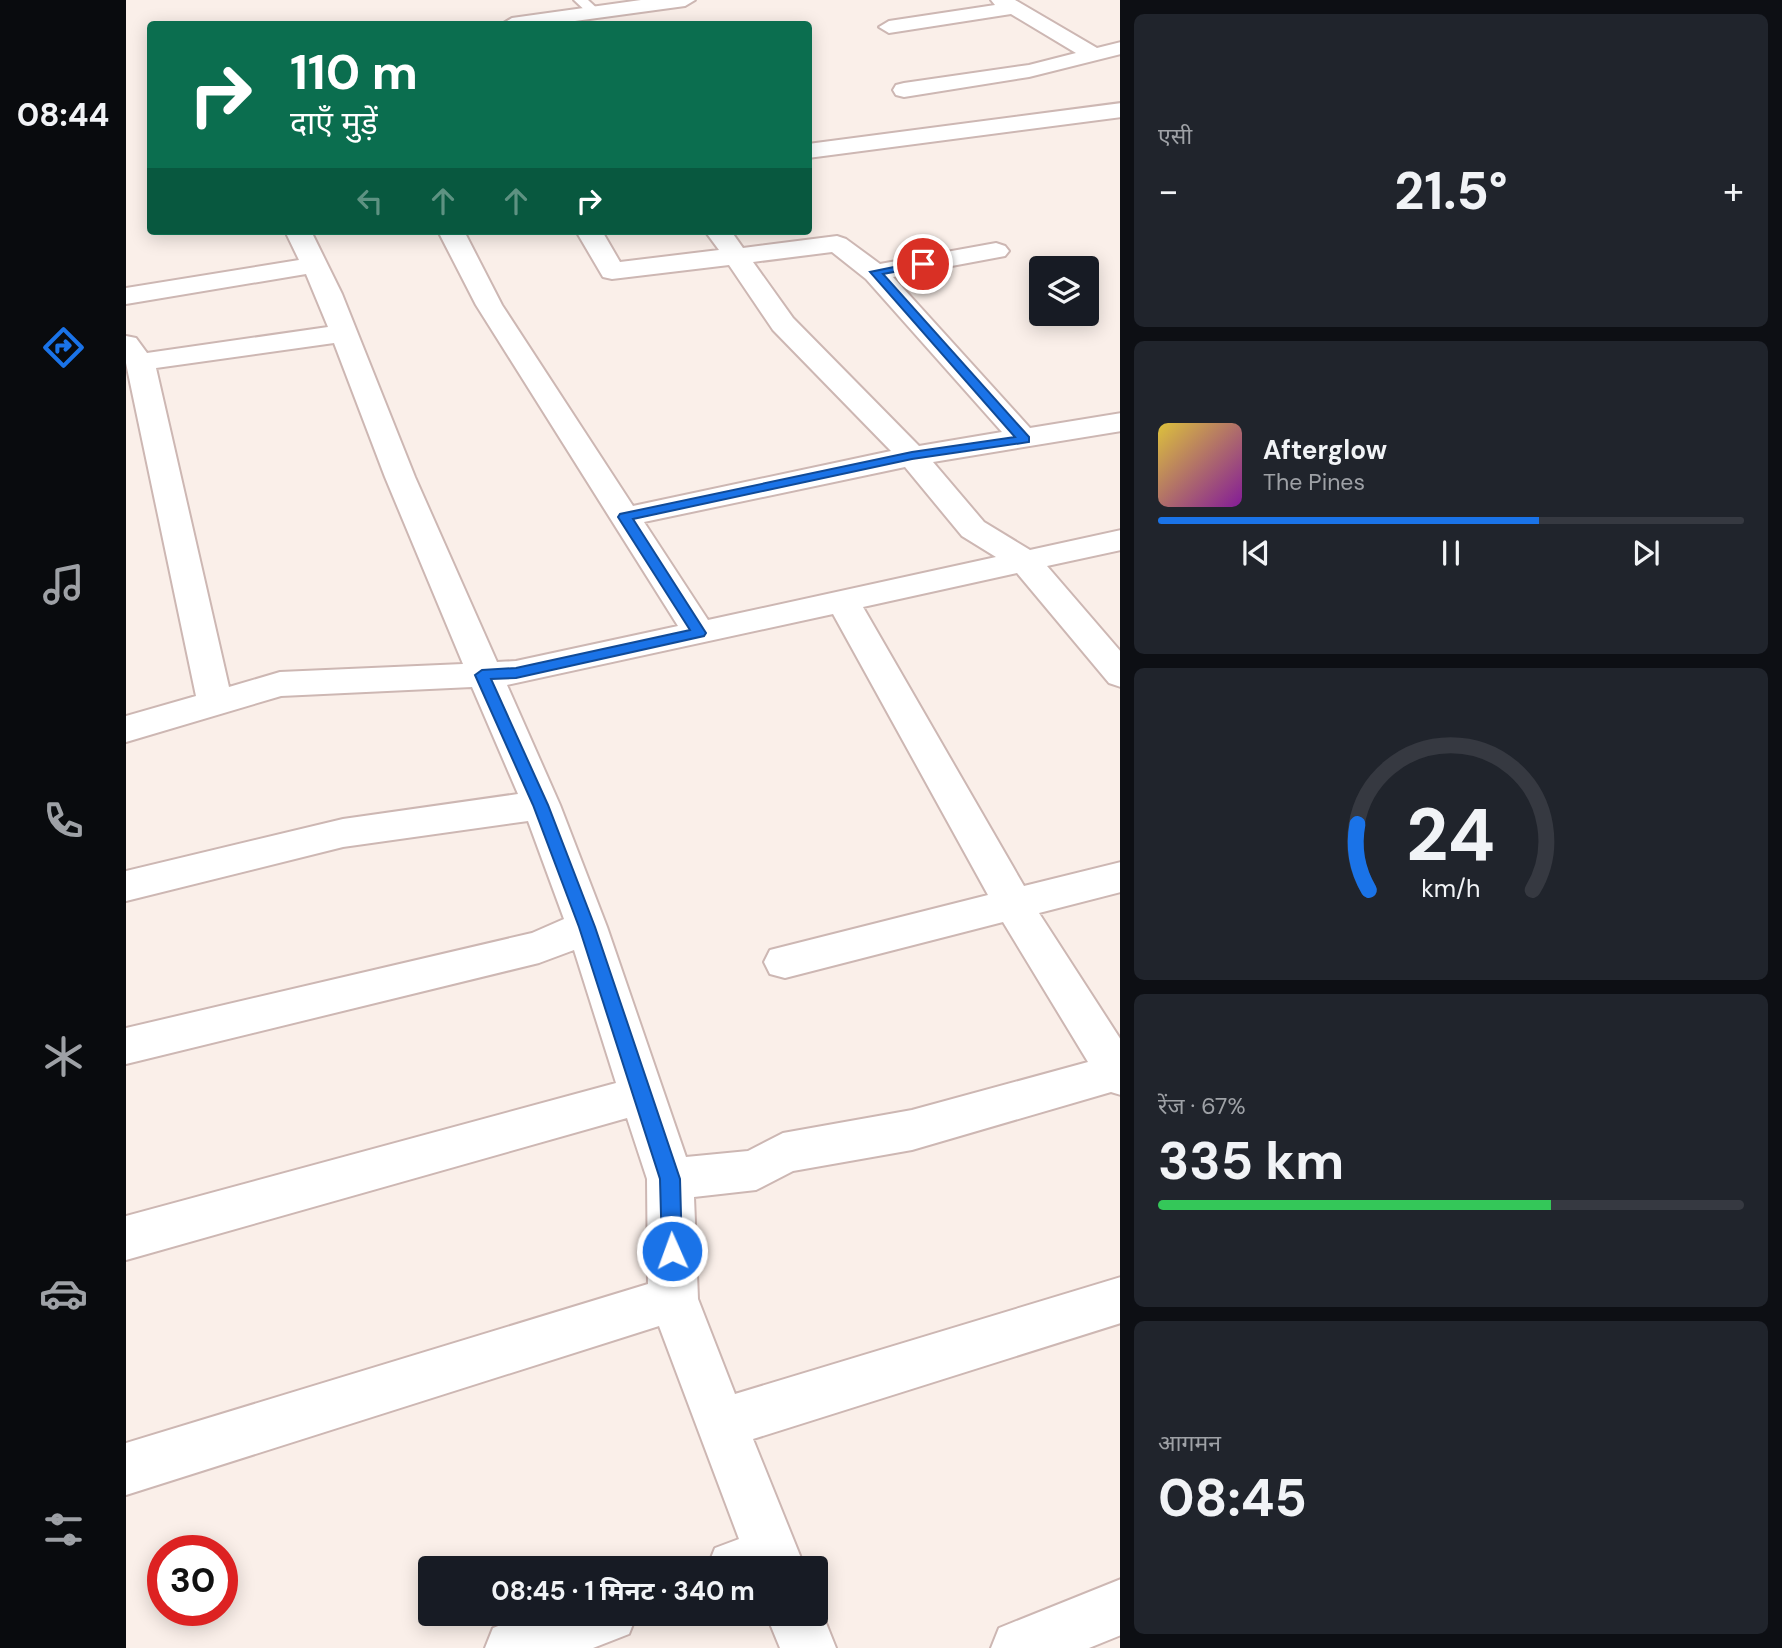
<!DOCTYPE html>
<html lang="hi">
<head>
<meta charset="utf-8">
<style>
	body { margin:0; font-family:"DM Sans","Noto Sans Devanagari",sans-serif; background:#20242c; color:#f1f3f6; height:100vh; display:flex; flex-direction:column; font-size:26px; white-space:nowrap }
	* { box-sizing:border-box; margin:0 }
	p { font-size:23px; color:#9ea1a6 }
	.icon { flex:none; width:38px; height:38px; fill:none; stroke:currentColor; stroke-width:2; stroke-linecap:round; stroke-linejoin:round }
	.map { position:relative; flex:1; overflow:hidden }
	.sheet { display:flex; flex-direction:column; gap:14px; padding:14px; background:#0d0f14; width:662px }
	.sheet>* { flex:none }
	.top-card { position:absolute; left:21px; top:21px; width:665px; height:214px; border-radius:7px; box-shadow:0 4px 18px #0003; background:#0b6e4f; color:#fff; overflow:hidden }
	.tools { position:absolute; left:903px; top:256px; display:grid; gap:14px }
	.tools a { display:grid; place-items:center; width:70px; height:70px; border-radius:7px; background:#171b24; box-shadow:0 4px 18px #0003; font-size:35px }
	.speed { position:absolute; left:21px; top:1535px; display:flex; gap:14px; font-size:35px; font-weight:700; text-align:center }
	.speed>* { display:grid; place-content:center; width:91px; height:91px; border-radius:50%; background:#171b24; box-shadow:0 4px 18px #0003; line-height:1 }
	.speed .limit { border:10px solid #d22; background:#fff; color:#111 }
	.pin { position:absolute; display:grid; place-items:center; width:60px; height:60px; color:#fff; margin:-30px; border:4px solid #fff; border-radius:50%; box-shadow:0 2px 7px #0007 }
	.me { position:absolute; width:77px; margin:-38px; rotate:358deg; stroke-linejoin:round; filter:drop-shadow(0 0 5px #0008) }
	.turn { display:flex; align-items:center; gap:24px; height:147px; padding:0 28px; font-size:32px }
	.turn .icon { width:91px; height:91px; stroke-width:2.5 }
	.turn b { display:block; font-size:49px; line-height:60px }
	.lanes { display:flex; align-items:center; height:66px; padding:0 28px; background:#0003; justify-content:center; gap:35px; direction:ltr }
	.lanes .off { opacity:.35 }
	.big { font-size:52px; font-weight:700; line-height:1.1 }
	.sheet .card { flex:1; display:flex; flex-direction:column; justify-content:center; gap:10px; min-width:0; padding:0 24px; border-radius:10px; background:#20242c }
	.sheet .dial { align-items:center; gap:0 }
	.dial svg { height:182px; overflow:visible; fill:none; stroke:#363941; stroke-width:7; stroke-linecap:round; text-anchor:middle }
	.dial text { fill:#f1f3f6; stroke:none }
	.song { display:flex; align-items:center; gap:21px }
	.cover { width:84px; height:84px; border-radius:10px; background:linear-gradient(135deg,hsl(50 70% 55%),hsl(290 70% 35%)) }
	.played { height:7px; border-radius:4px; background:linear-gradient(90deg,#1a73e8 65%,#363941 65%) }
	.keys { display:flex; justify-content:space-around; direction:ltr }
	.heat { display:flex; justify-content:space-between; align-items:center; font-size:38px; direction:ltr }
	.charge { height:10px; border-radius:5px; background:linear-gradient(90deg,#34c759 67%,#363941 0) }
	.trip { position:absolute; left:292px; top:1556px; width:410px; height:70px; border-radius:7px; background:#171b24; box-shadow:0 4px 18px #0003; font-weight:700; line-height:70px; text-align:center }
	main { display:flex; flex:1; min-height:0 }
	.tabs { display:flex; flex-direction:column; width:126px; justify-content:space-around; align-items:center; background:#090b0e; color:#9ea1a6 }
	.tabs .icon { width:49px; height:49px }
	.tabs .active { color:#1a73e8 }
	.tabs b { font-size:32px; color:#f1f3f6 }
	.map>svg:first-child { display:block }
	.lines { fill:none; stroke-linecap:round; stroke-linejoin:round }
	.service-casing { stroke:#cdb7b3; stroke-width:4 }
	.minor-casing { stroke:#cdb7b3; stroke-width:4 }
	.service { fill:#fff; fill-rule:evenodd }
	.minor { fill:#fff; fill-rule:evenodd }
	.route { fill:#1a73e8; stroke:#114b97; stroke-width:2 }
</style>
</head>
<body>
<main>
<nav class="tabs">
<b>08:44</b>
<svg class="icon active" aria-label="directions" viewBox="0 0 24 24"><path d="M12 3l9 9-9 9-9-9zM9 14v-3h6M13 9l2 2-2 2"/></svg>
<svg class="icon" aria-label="music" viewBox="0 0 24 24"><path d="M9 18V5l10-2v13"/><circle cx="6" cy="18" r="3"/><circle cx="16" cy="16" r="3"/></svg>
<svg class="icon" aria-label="phone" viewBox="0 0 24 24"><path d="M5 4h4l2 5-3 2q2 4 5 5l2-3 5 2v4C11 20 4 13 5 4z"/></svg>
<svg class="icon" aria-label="climate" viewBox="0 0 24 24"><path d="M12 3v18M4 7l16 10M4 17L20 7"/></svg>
<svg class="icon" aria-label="car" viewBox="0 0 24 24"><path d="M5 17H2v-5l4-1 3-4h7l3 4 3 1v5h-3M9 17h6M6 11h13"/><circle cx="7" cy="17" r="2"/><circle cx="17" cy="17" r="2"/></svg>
<svg class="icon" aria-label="filters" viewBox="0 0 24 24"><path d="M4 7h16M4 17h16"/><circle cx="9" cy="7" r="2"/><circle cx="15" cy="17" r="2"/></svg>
</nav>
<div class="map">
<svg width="995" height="1648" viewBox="0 0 995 1648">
	<rect width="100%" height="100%" fill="#faefe9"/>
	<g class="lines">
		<defs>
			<path id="service" d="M448 0H462L476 13 465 16Z"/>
			<path id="minor" d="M515 0H569L559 6 427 24H376L386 18Z
				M865 0H889L971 48 995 42V54L903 77 778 97 770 95 767 90 770 85 778 83 903 65 950 53 885 14 763 33 753 27 763 21 869 5Z
				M995 103V117L682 158V144Z
				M159 231H185L216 294 289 477 371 662 390 661 552 626 350 305 312 231H338L376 305 507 506 765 451 647 330 603 265 486 279 477 277 450 231H476L494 262 593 250 579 231H605L617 248 711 236 720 239 754 264 870 243 879 246 883 251 879 256 767 277 904 428 995 413V431L807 462 858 522 904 550 995 530V550L921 566 995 652V687L983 683 891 573 737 607 898 886 995 862V892L913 913 995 1040V1095L985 1092 786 1150 667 1171 630 1190 568 1197 572 1299 609 1394 995 1277V1323L627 1439 679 1568H581L589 1548 613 1539 533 1326 0 1495V1443L522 1284 521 1179 501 1118 0 1260V1216L490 1083 448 950 413 963 0 1064V1028L406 933 438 919 402 821 217 847 0 901V871L217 819 392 794 346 687 155 696 0 742V716L70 696 0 363V336L10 338 21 353 202 327 180 274 0 304V288L173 260ZM706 252 740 279 876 432 793 446 667 318 627 262ZM208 343 259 477 337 664 154 672 103 687 30 368ZM779 467 836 536 870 557 582 620 518 522ZM707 614 862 895 644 950 638 962 644 974 659 978 877 922 962 1062 786 1110 657 1133 622 1151 560 1157 481 927 434 805 381 685Z
				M995 1579V1635L963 1648H865L873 1628Z
				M690 1598 710 1648H654L640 1614H690Z
				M404 1614H511L503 1634 467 1648H359L367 1628Z"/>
		</defs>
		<use href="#service" class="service-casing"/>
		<use href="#minor" class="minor-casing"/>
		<use href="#service" class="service"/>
		<use href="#minor" class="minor"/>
	</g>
	<path class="route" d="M797 261 801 262V266L757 274 903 437V442L786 459 507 519 580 633 578 636 390 678 365 679 422 805 469 927 554 1179 556 1251 553 1258 546 1261 539 1258 536 1251 534 1179 453 927 407 805 349 675 356 670 390 668 564 630 492 517 494 514 786 452 889 437 744 272Z"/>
</svg>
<div class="tools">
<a><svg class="icon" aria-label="layers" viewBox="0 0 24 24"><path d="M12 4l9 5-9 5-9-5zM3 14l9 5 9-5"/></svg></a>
</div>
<div class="speed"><div class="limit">30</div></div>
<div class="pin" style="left:797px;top:264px;background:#d93025"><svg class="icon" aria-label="arrive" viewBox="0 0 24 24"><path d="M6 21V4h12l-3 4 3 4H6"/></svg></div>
<svg class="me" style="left:546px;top:1251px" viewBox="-20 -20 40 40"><circle r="17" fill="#1a73e8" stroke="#fff" stroke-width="3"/><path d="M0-11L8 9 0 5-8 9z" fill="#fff"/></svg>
<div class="trip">08:45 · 1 मिनट · 340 m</div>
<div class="top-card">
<div class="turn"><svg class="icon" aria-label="right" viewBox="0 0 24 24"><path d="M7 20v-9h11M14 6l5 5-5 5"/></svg><div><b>110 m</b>दाएँ मुड़ें</div></div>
<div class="lanes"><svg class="icon off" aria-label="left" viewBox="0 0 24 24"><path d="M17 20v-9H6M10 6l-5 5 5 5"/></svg><svg class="icon off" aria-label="ahead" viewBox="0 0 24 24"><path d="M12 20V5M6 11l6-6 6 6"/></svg><svg class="icon off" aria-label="ahead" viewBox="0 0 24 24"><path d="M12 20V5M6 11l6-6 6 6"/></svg><svg class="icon" aria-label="right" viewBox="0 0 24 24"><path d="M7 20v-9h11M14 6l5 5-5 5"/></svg></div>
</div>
</div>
<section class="sheet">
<div class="card"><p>एसी</p>
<div class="heat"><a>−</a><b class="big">21.5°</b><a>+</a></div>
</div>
<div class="card">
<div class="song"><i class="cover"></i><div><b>Afterglow</b><p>The Pines</p></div></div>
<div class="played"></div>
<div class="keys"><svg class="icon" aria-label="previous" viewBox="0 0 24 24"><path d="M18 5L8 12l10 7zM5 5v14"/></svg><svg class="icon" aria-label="pause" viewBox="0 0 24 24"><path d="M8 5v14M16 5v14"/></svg><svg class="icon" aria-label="next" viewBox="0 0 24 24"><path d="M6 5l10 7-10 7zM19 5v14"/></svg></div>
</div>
<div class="card dial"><svg viewBox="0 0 100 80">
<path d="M14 69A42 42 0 1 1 86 69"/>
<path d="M14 69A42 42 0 0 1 9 40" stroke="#1a73e8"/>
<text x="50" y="56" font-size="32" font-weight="700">24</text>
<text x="50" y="72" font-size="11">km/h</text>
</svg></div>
<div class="card"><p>रेंज · 67%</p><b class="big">335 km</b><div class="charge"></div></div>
<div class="card"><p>आगमन</p><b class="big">08:45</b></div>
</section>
</main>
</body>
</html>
